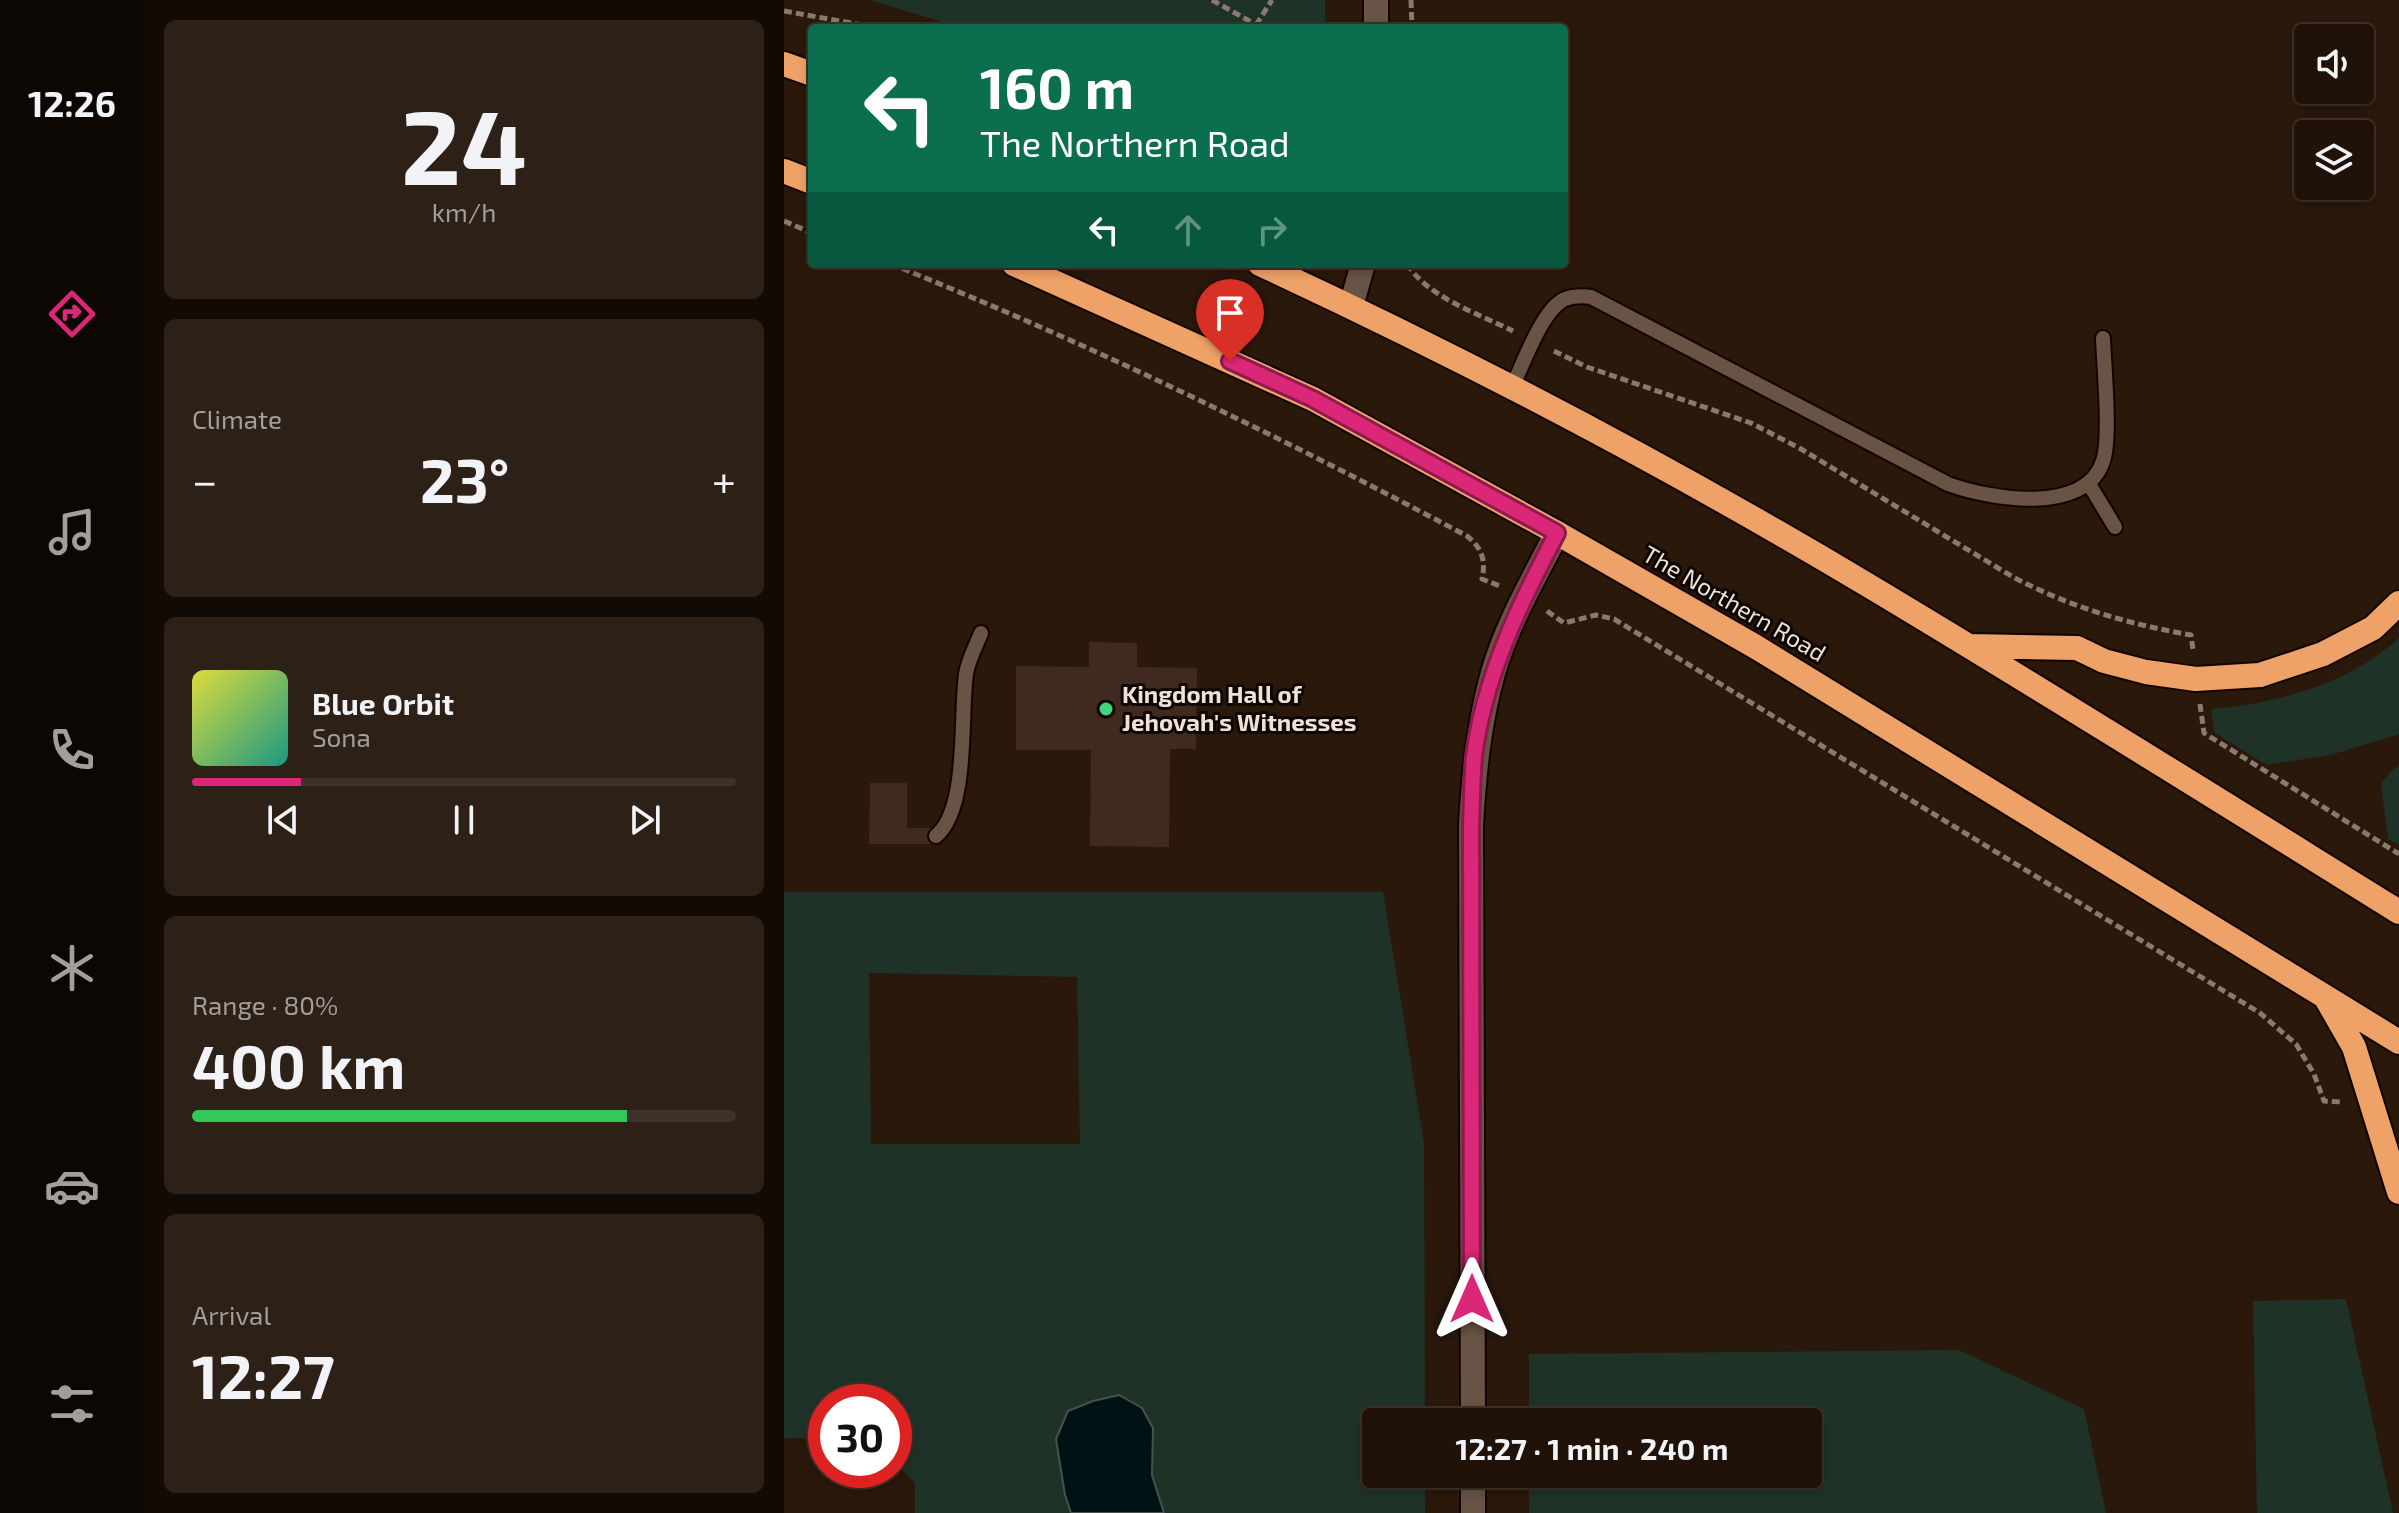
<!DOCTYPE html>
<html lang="en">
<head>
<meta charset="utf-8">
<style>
	body { margin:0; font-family:"Exo 2",sans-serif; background:#2d2016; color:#f1f3f6; height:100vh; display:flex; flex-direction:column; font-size:30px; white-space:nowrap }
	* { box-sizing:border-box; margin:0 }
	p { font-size:26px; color:#a29e9c }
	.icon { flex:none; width:44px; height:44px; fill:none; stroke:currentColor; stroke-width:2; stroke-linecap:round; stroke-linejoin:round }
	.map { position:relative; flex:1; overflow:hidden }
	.details { display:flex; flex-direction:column; gap:20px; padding:20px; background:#120a04; width:640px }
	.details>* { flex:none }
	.hud { position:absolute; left:24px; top:24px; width:760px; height:244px; border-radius:8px; box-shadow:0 4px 12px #0003,0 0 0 2px #3d3229; background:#0b6e4f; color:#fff; overflow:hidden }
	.tools { position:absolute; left:1510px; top:24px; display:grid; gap:16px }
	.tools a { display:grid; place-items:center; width:80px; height:80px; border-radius:8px; background:#201208; box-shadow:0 4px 12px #0003,0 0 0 2px #3d3229; font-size:40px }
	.speed { position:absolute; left:24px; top:1384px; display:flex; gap:16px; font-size:40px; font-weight:700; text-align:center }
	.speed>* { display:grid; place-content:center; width:104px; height:104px; border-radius:50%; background:#201208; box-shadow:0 4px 12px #0003,0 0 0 2px #3d3229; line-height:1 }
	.speed .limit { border:12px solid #d22; background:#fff; color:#111 }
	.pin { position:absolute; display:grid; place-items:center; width:68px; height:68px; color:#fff; margin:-82px -34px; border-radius:50% 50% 50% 0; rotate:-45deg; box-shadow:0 0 8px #0007 }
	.pin .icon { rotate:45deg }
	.me { position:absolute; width:88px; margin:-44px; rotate:0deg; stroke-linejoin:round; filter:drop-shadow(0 0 6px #0008) }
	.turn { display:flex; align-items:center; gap:28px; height:168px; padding:0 40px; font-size:36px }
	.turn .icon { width:104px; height:104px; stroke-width:2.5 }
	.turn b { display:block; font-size:56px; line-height:68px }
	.lanes { display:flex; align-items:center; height:76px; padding:0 40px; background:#0003; justify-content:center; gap:40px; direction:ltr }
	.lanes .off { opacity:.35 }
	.big { font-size:60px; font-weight:700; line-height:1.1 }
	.details .card { flex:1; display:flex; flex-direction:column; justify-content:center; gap:12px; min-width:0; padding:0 28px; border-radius:12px; background:#2d2016 }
	.details .dial { align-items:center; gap:0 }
	.dial b { font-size:104px; line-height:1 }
	.song { display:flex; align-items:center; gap:24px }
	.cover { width:96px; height:96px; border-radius:12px; background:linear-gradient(135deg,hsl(60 70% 55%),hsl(170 70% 35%)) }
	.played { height:8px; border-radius:4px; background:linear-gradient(90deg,#db2777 20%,#3d3229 20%) }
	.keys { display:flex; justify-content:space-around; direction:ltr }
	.heat { display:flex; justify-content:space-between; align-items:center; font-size:44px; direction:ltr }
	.charge { height:12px; border-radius:6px; background:linear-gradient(90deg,#34c759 80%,#3d3229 0) }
	.trip { position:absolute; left:578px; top:1408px; width:460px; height:80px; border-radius:8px; background:#201208; box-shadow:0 4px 12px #0003,0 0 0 2px #3d3229; font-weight:700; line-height:80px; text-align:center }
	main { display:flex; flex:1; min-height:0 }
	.tab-bar { display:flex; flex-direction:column; width:144px; justify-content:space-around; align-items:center; background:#0d0703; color:#a29e9c }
	.tab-bar .icon { width:56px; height:56px }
	.tab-bar .selected { color:#db2777 }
	.tab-bar b { font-size:36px; color:#f1f3f6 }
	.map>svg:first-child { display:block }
	.green { fill:#1f3228; fill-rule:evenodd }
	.water { fill:#011215; stroke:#485050; stroke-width:2 }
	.building { fill:#402a20 }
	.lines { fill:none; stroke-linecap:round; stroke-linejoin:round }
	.lane-casing { stroke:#120400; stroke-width:18 }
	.street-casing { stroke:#120400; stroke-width:28 }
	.secondary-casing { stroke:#120400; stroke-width:28 }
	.highway-casing { stroke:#120400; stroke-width:28 }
	.path { stroke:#89796e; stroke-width:5; stroke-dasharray:8 4; stroke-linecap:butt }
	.lane { stroke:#685344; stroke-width:14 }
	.street { stroke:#685344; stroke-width:24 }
	.secondary { stroke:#685344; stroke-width:24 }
	.highway { stroke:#efa268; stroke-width:24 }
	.route-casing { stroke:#8e194d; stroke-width:20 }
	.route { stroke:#db2777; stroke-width:14 }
	.poi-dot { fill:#3ed77d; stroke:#0d0602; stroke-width:3 }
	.labels { text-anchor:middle; stroke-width:6; stroke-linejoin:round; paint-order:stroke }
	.street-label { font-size:24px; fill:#eee1d8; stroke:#0d0602 }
	.poi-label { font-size:24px; font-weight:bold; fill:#eee1d8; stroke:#0d0602; text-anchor:start }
</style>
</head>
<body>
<main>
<nav class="tab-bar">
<b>12:26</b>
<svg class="icon selected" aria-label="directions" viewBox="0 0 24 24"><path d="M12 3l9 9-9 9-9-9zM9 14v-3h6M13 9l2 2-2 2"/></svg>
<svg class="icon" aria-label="music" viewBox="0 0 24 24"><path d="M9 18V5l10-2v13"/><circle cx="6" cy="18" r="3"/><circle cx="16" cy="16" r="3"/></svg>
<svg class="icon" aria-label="phone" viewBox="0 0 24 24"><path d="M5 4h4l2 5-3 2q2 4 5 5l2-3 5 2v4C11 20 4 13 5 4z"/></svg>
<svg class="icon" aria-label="climate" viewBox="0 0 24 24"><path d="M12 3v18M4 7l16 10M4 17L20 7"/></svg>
<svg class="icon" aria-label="car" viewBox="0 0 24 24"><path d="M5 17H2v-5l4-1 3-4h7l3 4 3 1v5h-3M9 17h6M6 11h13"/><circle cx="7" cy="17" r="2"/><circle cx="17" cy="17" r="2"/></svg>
<svg class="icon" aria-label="filters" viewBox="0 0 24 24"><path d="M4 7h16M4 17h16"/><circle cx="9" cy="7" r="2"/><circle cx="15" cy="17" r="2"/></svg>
</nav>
<section class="details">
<div class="card dial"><b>24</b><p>km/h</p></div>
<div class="card"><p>Climate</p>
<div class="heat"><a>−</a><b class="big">23°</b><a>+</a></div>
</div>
<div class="card">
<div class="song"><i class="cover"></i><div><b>Blue Orbit</b><p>Sona</p></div></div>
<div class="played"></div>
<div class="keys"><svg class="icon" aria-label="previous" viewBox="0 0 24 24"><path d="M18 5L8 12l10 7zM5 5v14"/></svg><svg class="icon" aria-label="pause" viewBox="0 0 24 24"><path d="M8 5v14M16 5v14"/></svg><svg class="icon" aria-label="next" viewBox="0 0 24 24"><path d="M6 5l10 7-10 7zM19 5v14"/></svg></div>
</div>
<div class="card"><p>Range · 80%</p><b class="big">400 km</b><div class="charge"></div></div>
<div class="card"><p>Arrival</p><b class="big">12:27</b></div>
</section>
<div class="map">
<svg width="1615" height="1513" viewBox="0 0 1615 1513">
	<rect width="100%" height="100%" fill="#2a180b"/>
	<path class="green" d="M86 0H541V28H178Z
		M1615 638V734L1550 754 1483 765 1431 733 1427 709C1495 703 1563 685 1615 638Z
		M1615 764V845L1604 839 1597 783Z
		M0 892H599L640 1143 641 1422H592V1474H641V1513H131V1483L110 1462V1402H42V1438H0ZM85 973 293 977 296 1144H87Z
		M1562 1299 1609 1513H1473L1469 1301Z
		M1175 1350 1300 1409 1322 1513H745V1474H1024V1422H745V1354Z"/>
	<path class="water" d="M335 1395 358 1408 369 1428 368 1475 380 1513H287L281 1495 272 1439 284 1411 309 1401Z"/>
	<path class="building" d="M305 642 353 643V667L413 668 412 749H386L385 847 306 846 307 750H232V666L305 667Z
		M86 783H123V828H152V844H85Z"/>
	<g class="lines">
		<defs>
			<path id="lane" d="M728 387C739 365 758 309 781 299 789 296 799 296 807 297L1164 484C1205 499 1301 516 1319 461 1327 437 1320 367 1319 338
				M1305 484 1331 527
				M152 836C185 809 176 715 182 674 184 660 192 646 197 633"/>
			<path id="street" d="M689 1422 687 825C690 773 695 723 709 673 723 624 750 578 773 533
				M689 1474V1513"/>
			<path id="secondary" d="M592 0V28
				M567 306 579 264"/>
			<path id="highway" d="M0 64 28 74
				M0 171 28 182
				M230 264 529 399 773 533 972 647 1615 1042
				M476 264C683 360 886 467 1082 584 1261 691 1438 802 1615 912
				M1186 646 1293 648 1320 661 1362 672 1412 679 1476 675 1539 654 1589 628 1615 603
				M1543 1000 1570 1047 1615 1192"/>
		</defs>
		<use href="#lane" class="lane-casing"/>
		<use href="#street" class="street-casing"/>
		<use href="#secondary" class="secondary-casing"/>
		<use href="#highway" class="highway-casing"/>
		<path class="path" d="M428 0 478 28
			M627 0 628 28
			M0 11 95 28
			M472 25 488 0
			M0 221 28 233
			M107 264C304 343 495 436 683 536 698 548 702 560 698 579L716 586
			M623 264C645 298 693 313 729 331
			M770 351 803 367 967 423 1017 449 1229 577C1286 607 1344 624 1407 635L1409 650
			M763 611 780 623 812 615 830 619 1476 1013 1512 1044 1530 1074 1540 1101 1558 1102
			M1416 704 1420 733 1615 854"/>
		<use href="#lane" class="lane"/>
		<use href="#street" class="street"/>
		<use href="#secondary" class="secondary"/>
		<use href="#highway" class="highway"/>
	</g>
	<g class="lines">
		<defs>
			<path id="route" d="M446 361 529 399 773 533C736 603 700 677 690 757 688 779 688 802 687 825L688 1299"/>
		</defs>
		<use href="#route" class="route-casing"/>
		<use href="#route" class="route"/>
	</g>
	<circle class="poi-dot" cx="322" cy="709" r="8"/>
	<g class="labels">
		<g class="street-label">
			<text transform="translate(950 604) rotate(30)" y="8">The Northern Road</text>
		</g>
		<g class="poi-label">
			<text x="338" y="703">Kingdom Hall of<tspan x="338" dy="28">Jehovah's Witnesses</tspan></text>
		</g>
	</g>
</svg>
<div class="tools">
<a><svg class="icon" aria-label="sound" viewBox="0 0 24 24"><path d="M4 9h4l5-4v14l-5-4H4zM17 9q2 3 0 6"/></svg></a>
<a><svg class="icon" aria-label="layers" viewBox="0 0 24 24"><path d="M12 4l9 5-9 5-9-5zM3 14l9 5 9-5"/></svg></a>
</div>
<div class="speed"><div class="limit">30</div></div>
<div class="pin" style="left:446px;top:361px;background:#d93025"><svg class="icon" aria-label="arrive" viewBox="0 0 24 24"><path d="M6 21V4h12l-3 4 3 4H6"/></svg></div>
<svg class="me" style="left:688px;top:1299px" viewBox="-20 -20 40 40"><path d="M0-17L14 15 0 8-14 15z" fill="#db2777" stroke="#fff" stroke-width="4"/></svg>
<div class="trip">12:27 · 1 min · 240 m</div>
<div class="hud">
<div class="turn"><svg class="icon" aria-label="left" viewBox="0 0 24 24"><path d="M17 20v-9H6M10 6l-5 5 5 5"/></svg><div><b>160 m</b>The Northern Road</div></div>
<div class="lanes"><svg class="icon" aria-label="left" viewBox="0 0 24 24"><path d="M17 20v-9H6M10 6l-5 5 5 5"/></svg><svg class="icon off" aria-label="ahead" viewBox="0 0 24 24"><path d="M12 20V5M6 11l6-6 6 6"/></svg><svg class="icon off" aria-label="right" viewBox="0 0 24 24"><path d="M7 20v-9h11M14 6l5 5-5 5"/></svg></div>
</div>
</div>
</main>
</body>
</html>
